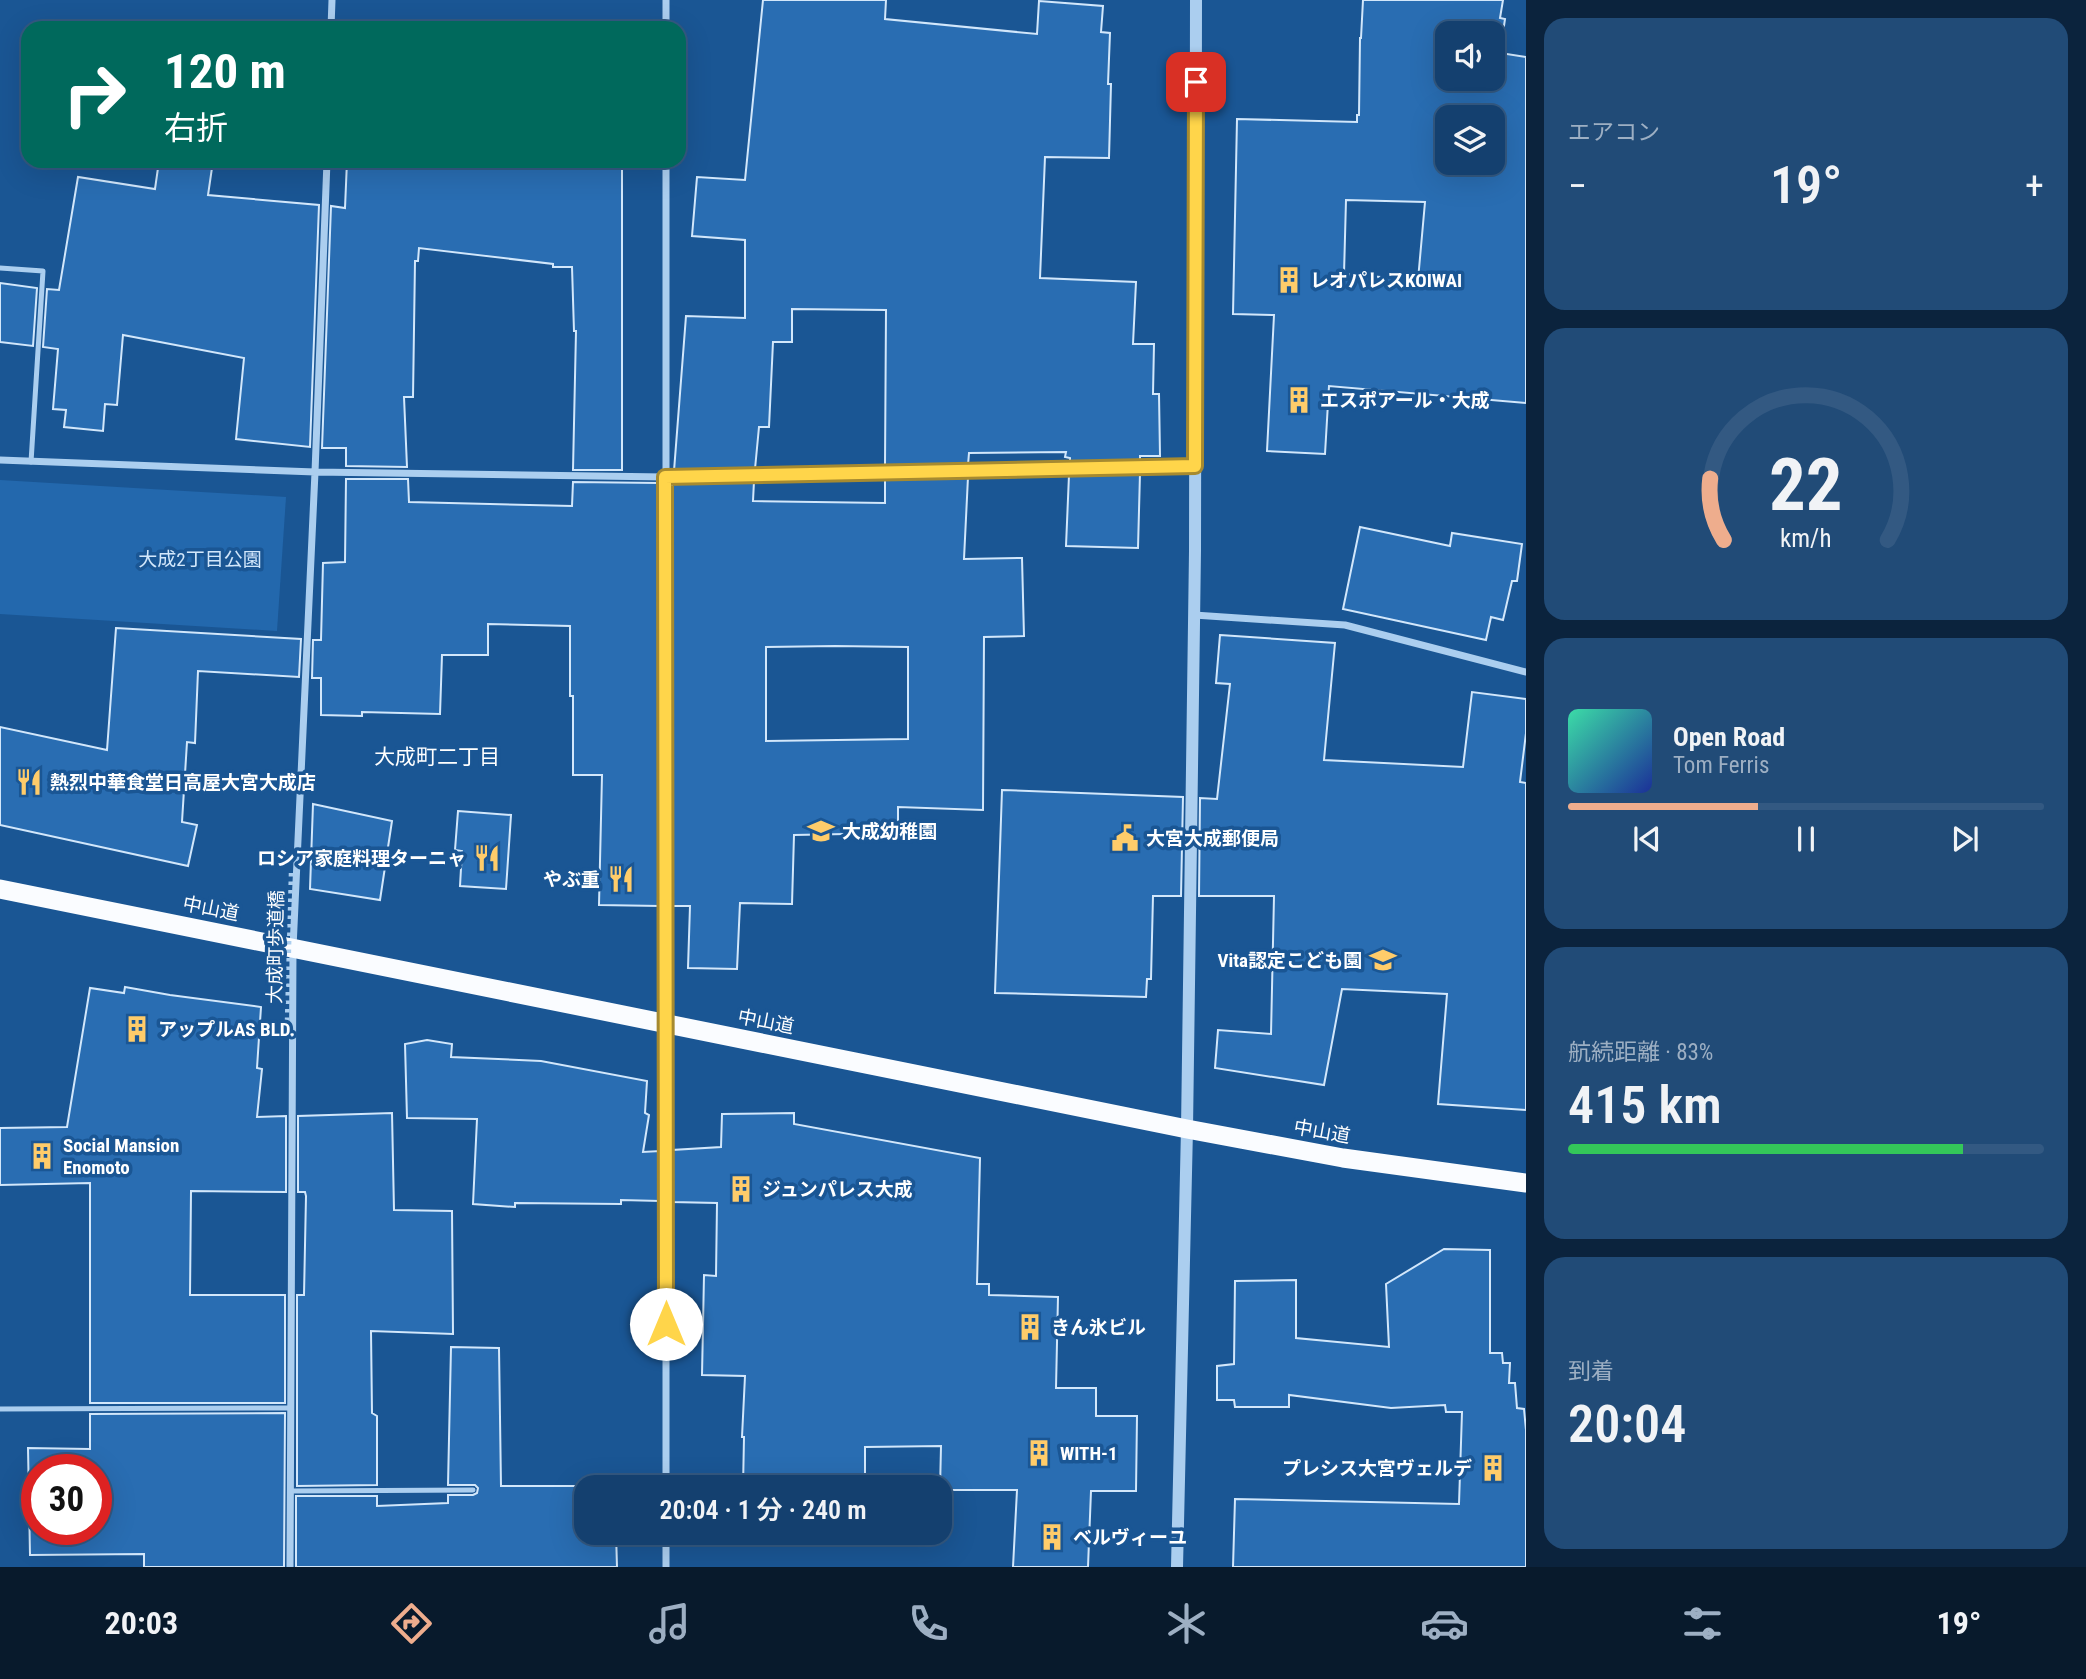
<!DOCTYPE html>
<html lang="ja">
<head>
<meta charset="utf-8">
<style>
	body { margin:0; font-family:"Roboto Condensed","Noto Sans JP",sans-serif; background:#214b77; color:#f1f3f6; height:100vh; display:flex; flex-direction:column; font-size:26px; white-space:nowrap }
	* { box-sizing:border-box; margin:0 }
	p { font-size:23px; color:#9dafc3 }
	.icon { flex:none; width:38px; height:38px; fill:none; stroke:currentColor; stroke-width:2; stroke-linecap:round; stroke-linejoin:round }
	.map { position:relative; flex:1; overflow:hidden }
	.side { display:flex; flex-direction:column; gap:18px; padding:18px; background:#0b233d; width:560px }
	.side>* { flex:none }
	.guide { position:absolute; left:21px; top:21px; width:665px; height:147px; border-radius:21px; box-shadow:0 7px 28px #0002,0 0 0 2px #335982; background:#00695c; color:#fff; overflow:hidden }
	.buttons { position:absolute; left:1435px; top:21px; display:grid; gap:14px }
	.buttons a { display:grid; place-items:center; width:70px; height:70px; border-radius:14px; background:#14406f; box-shadow:0 7px 28px #0002,0 0 0 2px #335982; font-size:35px }
	.speed { position:absolute; left:21px; top:1454px; display:flex; gap:14px; font-size:35px; font-weight:700; text-align:center }
	.speed>* { display:grid; place-content:center; width:91px; height:91px; border-radius:50%; background:#14406f; box-shadow:0 7px 28px #0002,0 0 0 2px #335982; line-height:1 }
	.speed .limit { border:10px solid #d22; background:#fff; color:#111 }
	.pin { position:absolute; display:grid; place-items:center; width:60px; height:60px; color:#fff; margin:-30px; border-radius:14px; box-shadow:0 4px 10px #0006 }
	.me { position:absolute; width:77px; margin:-38px; rotate:0deg; stroke-linejoin:round; filter:drop-shadow(0 0 5px #0008) }
	.turn { display:flex; align-items:center; gap:24px; height:147px; padding:0 28px; font-size:32px }
	.turn .icon { width:91px; height:91px; stroke-width:2.5 }
	.turn b { display:block; font-size:49px; line-height:60px }
	.big { font-size:52px; font-weight:600; line-height:1.1 }
	.side .widget { flex:1; display:flex; flex-direction:column; justify-content:center; gap:10px; min-width:0; padding:0 24px; border-radius:21px; background:#214b77 }
	.side .dial { align-items:center; gap:0 }
	.dial svg { height:182px; overflow:visible; fill:none; stroke:#335982; stroke-width:7; stroke-linecap:round; text-anchor:middle }
	.dial text { fill:#f1f3f6; stroke:none }
	.song { display:flex; align-items:center; gap:21px }
	.cover { width:84px; height:84px; border-radius:10px; background:linear-gradient(135deg,hsl(160 70% 55%),hsl(230 70% 35%)) }
	.played { height:7px; border-radius:4px; background:linear-gradient(90deg,#eead8d 40%,#335982 40%) }
	.keys { display:flex; justify-content:space-around; direction:ltr }
	.heat { display:flex; justify-content:space-between; align-items:center; font-size:38px; direction:ltr }
	.charge { height:10px; border-radius:5px; background:linear-gradient(90deg,#34c759 83%,#335982 0) }
	.trip { position:absolute; left:574px; top:1475px; width:378px; height:70px; border-radius:21px; background:#14406f; box-shadow:0 7px 28px #0002,0 0 0 2px #335982; font-weight:600; line-height:70px; text-align:center }
	.tabs { display:flex; height:112px; justify-content:space-around; align-items:center; background:#081a2c; color:#9dafc3 }
	.tabs .icon { width:49px; height:49px }
	.tabs .current { color:#eead8d }
	.tabs b { font-size:32px; color:#f1f3f6 }
	main { display:flex; flex:1; min-height:0 }
	.map>svg:first-child { display:block }
	.green { fill:#2368ad }
	.building { fill:#296db2; stroke:#d2e7fb; stroke-width:2; fill-rule:evenodd }
	.lines { fill:none; stroke-linecap:round; stroke-linejoin:round }
	.service { stroke:#abceef; stroke-width:5 }
	.minor { stroke:#abceef; stroke-width:7 }
	.tertiary { stroke:#abceef; stroke-width:12 }
	.trunk { stroke:#fafcff; stroke-width:19 }
	.path-bridge { stroke:#abceef; stroke-width:4.5; stroke-dasharray:3.5 5; stroke-linecap:butt }
	.route-casing { stroke:#a68a30; stroke-width:18 }
	.route { stroke:#ffd54a; stroke-width:12 }
	.labels { text-anchor:middle; stroke-width:7; stroke-linejoin:round; paint-order:stroke }
	.poi-label { font-size:19px; font-weight:bold; fill:#fff; stroke:#1a5694; text-anchor:start }
	.park-label { font-size:19px; fill:#d2e7fb; stroke:#1a5694 }
	.street-label { font-size:19px; fill:#fff; stroke:#1a5694 }
	.neighbourhood-label { font-size:21px; fill:#fff; stroke:#1a5694 }
</style>
</head>
<body>
<main>
<div class="map">
<svg width="1526" height="1567" viewBox="0 0 1526 1567">
	<rect width="100%" height="100%" fill="#1a5694"/>
	<path class="green" d="M0 480 286 497 277 631 0 614Z"/>
	<path class="building" d="M763 0H886L885 19 1037 34 1039 1 1103 6 1101 32 1110 33 1108 84H1111L1109 158 1045 157 1040 278 1136 282 1133 344H1154L1153 394H1159L1160 456H1140V461L1070 462V458L1065 457 1066 452 969 453 968 465 885 466 886 310 792 309V342H773L769 427H759L755 469 674 471 686 316 745 318V240L692 236 697 177 745 180Z
		M1363 0H1503L1500 18 1505 19 1500 53 1526 57V403L1329 386 1325 454 1267 451 1274 315 1233 314 1237 119 1357 122V115H1359L1360 38H1361ZM1447 33H1493V79H1447ZM1447 117H1493V163H1447ZM1346 200 1425 202 1418 280 1344 274Z
		M159 161H213L208 195 319 205 310 447 236 439 244 358 123 335 117 405 105 404 103 431 64 427 66 410 53 409 58 349 43 347 47 289 59 290 78 177 155 189Z
		M347 161H622V470H573L576 331H574L572 267H553V264L419 248 418 261H415L413 397H404L407 467 346 466V448H322L331 206 345 208Z
		M0 283 37 288 33 346 0 342Z
		M1140 473 1138 548 1066 546 1069 475Z
		M968 477 964 559 1022 558 1024 636 984 637 983 810 898 807V833L794 835 792 904 740 903 737 969 688 968 690 906H672V483L754 481 753 501 885 503V479ZM835 646 908 647V739L766 741V647Z
		M346 479H408L409 502 572 506 573 482 660 483V906L599 905 602 775H573V696H570V626L488 624V655H442L440 714 362 712V716L321 715V678H312L313 640H321L323 563 345 562Z
		M1360 527 1450 546 1452 533 1522 544 1517 581H1512L1503 620 1491 617 1486 640 1343 609Z
		M116 628 301 639 299 677 198 671 195 743 187 742 182 822 197 825 188 866 0 825V727L107 750Z
		M1220 635 1335 643 1324 760 1463 767 1472 692 1526 699V733L1520 782 1526 783V1110L1438 1104 1447 994 1342 989 1324 1085 1215 1068 1218 1030 1271 1034 1274 896H1199L1200 798 1217 799 1230 684 1216 683Z
		M1002 790 1183 797 1181 896H1153L1151 979H1147L1146 997 995 993Z
		M313 804 392 821 380 900 310 889Z
		M458 811 511 815 506 889 460 886 462 851 455 850Z
		M125 987 170 995 261 1007 257 1068 262 1069 257 1117 286 1116V1192L191 1191 190 1295H285V1403H90V1183L0 1185V1128L67 1127 90 988 124 993Z
		M427 1040 452 1044 451 1057 541 1061 647 1081 645 1113 649 1115 643 1152 660 1151V1201L621 1200V1204L515 1203V1207L473 1204 477 1119 407 1118 405 1044Z
		M392 1113 394 1210 452 1211 453 1334 371 1331 372 1413 377 1416V1485L297 1486V1295H304L306 1196 305 1192H298V1116Z
		M794 1113V1124L980 1158 977 1284H989V1295L1058 1297 1056 1388H1096V1416H1137L1136 1491H1091L1088 1567H1013L1017 1490H940L941 1446 865 1447V1488H743L744 1437H742L745 1376 702 1375 704 1275 716 1276 717 1203 672 1202V1150L721 1147 722 1114Z
		M1444 1249 1490 1250V1353H1502L1503 1363H1510L1509 1383H1515L1517 1408 1524 1409 1526 1430V1567H1233L1235 1499 1459 1504 1462 1412H1446L1445 1405 1391 1408 1289 1395V1407H1235L1234 1400H1217V1366L1234 1364 1235 1281 1296 1280V1338L1389 1347 1386 1284Z
		M451 1347 499 1348 501 1486H615L586 1488V1533H616L617 1567H296V1496H377V1506L448 1503V1495H473L477 1493 478 1488 475 1485H448Z
		M285 1413 284 1567H144V1554L30 1555 28 1448 90 1449V1414ZM37 1470H96V1530H37Z"/>
	<g class="lines">
		<path class="service" d="M0 268 43 271 31 462
			M0 1409 290 1408
			M290 1491 473 1490"/>
		<path class="minor" d="M331 28 332 0
			M666 28V0
			M0 460 315 472 665 477 1195 466
			M1194 615 1345 625 1526 672
			M666 1488V161
			M666 1533V1567
			M290 1567 293 948 315 472 327 161"/>
		<path class="tertiary" d="M1177 1567 1187 1129 1195 551 1196 0"/>
		<path class="trunk" d="M0 889 1187 1129 1343 1158 1526 1183"/>
		<path class="path-bridge" d="M287 1021 291 873"/>
	</g>
	<g class="lines">
		<defs>
			<path id="route" d="M666 1324 665 477 1195 466 1196 82"/>
		</defs>
		<use href="#route" class="route-casing"/>
		<use href="#route" class="route"/>
	</g>
	<defs>
		<symbol id="building-bare" viewBox="-9 -9 18 18"><path d="M-4-6H4V6H1V3H-1V6H-4ZM-2.5-4.3h1.7v1.8h-1.7ZM.8-4.3h1.7v1.8H.8ZM-2.5-1h1.7V.8h-1.7ZM.8-1h1.7V.8H.8Z" fill="#ffcc6a" stroke="#1a5694" stroke-width="2.5" paint-order="stroke"/></symbol>
		<symbol id="restaurant-bare" viewBox="-9 -9 18 18"><path d="M-5-6h1v4h1v-4h1v4h1v-4h1v5L-1.5 .5V6h-2V.5L-5-1ZM5-6V6H3V1.5H1.5Q1.5-4 5-6Z" fill="#ffcc6a" stroke="#1a5694" stroke-width="2.5" paint-order="stroke"/></symbol>
		<symbol id="school-bare" viewBox="-9 -9 18 18"><path d="M0-5L7-2L0 1L-7-2ZM-4 1L0 2.5L4 1V4Q0 6-4 4Z" fill="#ffcc6a" stroke="#1a5694" stroke-width="2.5" paint-order="stroke"/></symbol>
		<symbol id="civic-bare" viewBox="-9 -9 18 18"><path d="M-.6-6.5H3V-4.5H.6V-3L4-1V1h2V6H-6V1h2V-1L-.6-3ZM-1.2 2.5V6h2.4V2.5Z" fill="#ffcc6a" stroke="#1a5694" stroke-width="2.5" paint-order="stroke"/></symbol>
	</defs>
	<g fill-rule="evenodd">
		<use href="#building-bare" x="1270" y="261" width="38" height="38"/>
		<use href="#building-bare" x="1280" y="381" width="38" height="38"/>
		<use href="#restaurant-bare" x="10" y="763" width="38" height="38"/>
		<use href="#school-bare" x="802" y="812" width="38" height="38"/>
		<use href="#civic-bare" x="1106" y="819" width="38" height="38"/>
		<use href="#restaurant-bare" x="468" y="839" width="38" height="38"/>
		<use href="#restaurant-bare" x="602" y="860" width="38" height="38"/>
		<use href="#school-bare" x="1364" y="941" width="38" height="38"/>
		<use href="#building-bare" x="118" y="1010" width="38" height="38"/>
		<use href="#building-bare" x="23" y="1137" width="38" height="38"/>
		<use href="#building-bare" x="722" y="1170" width="38" height="38"/>
		<use href="#building-bare" x="1011" y="1308" width="38" height="38"/>
		<use href="#building-bare" x="1020" y="1434" width="38" height="38"/>
		<use href="#building-bare" x="1474" y="1449" width="38" height="38"/>
		<use href="#building-bare" x="1033" y="1518" width="38" height="38"/>
	</g>
	<g class="labels">
		<g class="poi-label">
			<text x="1310" y="287">レオパレスKOIWAI</text>
			<text x="1320" y="407">エスポアール・大成</text>
			<text x="50" y="789">熱烈中華食堂日高屋大宮大成店</text>
			<text x="842" y="838">大成幼稚園</text>
			<text x="1146" y="845">大宮大成郵便局</text>
			<text x="466" y="865" text-anchor="end">ロシア家庭料理ターニャ</text>
			<text x="600" y="886" text-anchor="end">やぶ重</text>
			<text x="1362" y="967" text-anchor="end">Vita認定こども園</text>
			<text x="158" y="1036">アップルAS BLD.</text>
			<text x="63" y="1152">Social Mansion<tspan x="63" dy="22">Enomoto</tspan></text>
			<text x="762" y="1196">ジュンパレス大成</text>
			<text x="1051" y="1334">きん氷ビル</text>
			<text x="1060" y="1460">WITH-1</text>
			<text x="1472" y="1475" text-anchor="end">プレシス大宮ヴェルデ</text>
			<text x="1073" y="1544">ベルヴィーユ</text>
		</g>
		<g class="park-label">
			<text x="200" y="566">大成2丁目公園</text>
		</g>
		<g class="street-label">
			<text transform="translate(211 908) rotate(11)" y="7">中山道</text>
			<text transform="translate(275 947) rotate(-89)" y="7">大成町歩道橋</text>
			<text transform="translate(766 1021) rotate(11)" y="7">中山道</text>
			<text transform="translate(1322 1131) rotate(10)" y="7">中山道</text>
		</g>
		<g class="neighbourhood-label">
			<text x="437" y="764">大成町二丁目</text>
		</g>
	</g>
</svg>
<div class="buttons">
<a><svg class="icon" aria-label="sound" viewBox="0 0 24 24"><path d="M4 9h4l5-4v14l-5-4H4zM17 9q2 3 0 6"/></svg></a>
<a><svg class="icon" aria-label="layers" viewBox="0 0 24 24"><path d="M12 4l9 5-9 5-9-5zM3 14l9 5 9-5"/></svg></a>
</div>
<div class="speed"><div class="limit">30</div></div>
<div class="pin" style="left:1196px;top:82px;background:#d93025"><svg class="icon" aria-label="arrive" viewBox="0 0 24 24"><path d="M6 21V4h12l-3 4 3 4H6"/></svg></div>
<svg class="me" style="left:666px;top:1324px" viewBox="-20 -20 40 40"><circle r="19" fill="#fff"/><path d="M0-13L10 11 0 6-10 11z" fill="#ffd54a"/></svg>
<div class="trip">20:04 · 1 分 · 240 m</div>
<div class="guide">
<div class="turn"><svg class="icon" aria-label="right" viewBox="0 0 24 24"><path d="M7 20v-9h11M14 6l5 5-5 5"/></svg><div><b>120 m</b>右折</div></div>
</div>
</div>
<section class="side">
<div class="widget"><p>エアコン</p>
<div class="heat"><a>−</a><b class="big">19°</b><a>+</a></div>
</div>
<div class="widget dial"><svg viewBox="0 0 100 80">
<path d="M14 69A42 42 0 1 1 86 69"/>
<path d="M14 69A42 42 0 0 1 8 42" stroke="#eead8d"/>
<text x="50" y="56" font-size="32" font-weight="700">22</text>
<text x="50" y="72" font-size="11">km/h</text>
</svg></div>
<div class="widget">
<div class="song"><i class="cover"></i><div><b>Open Road</b><p>Tom Ferris</p></div></div>
<div class="played"></div>
<div class="keys"><svg class="icon" aria-label="previous" viewBox="0 0 24 24"><path d="M18 5L8 12l10 7zM5 5v14"/></svg><svg class="icon" aria-label="pause" viewBox="0 0 24 24"><path d="M8 5v14M16 5v14"/></svg><svg class="icon" aria-label="next" viewBox="0 0 24 24"><path d="M6 5l10 7-10 7zM19 5v14"/></svg></div>
</div>
<div class="widget"><p>航続距離 · 83%</p><b class="big">415 km</b><div class="charge"></div></div>
<div class="widget"><p>到着</p><b class="big">20:04</b></div>
</section>
</main>
<nav class="tabs">
<b>20:03</b>
<svg class="icon current" aria-label="directions" viewBox="0 0 24 24"><path d="M12 3l9 9-9 9-9-9zM9 14v-3h6M13 9l2 2-2 2"/></svg>
<svg class="icon" aria-label="music" viewBox="0 0 24 24"><path d="M9 18V5l10-2v13"/><circle cx="6" cy="18" r="3"/><circle cx="16" cy="16" r="3"/></svg>
<svg class="icon" aria-label="phone" viewBox="0 0 24 24"><path d="M5 4h4l2 5-3 2q2 4 5 5l2-3 5 2v4C11 20 4 13 5 4z"/></svg>
<svg class="icon" aria-label="climate" viewBox="0 0 24 24"><path d="M12 3v18M4 7l16 10M4 17L20 7"/></svg>
<svg class="icon" aria-label="car" viewBox="0 0 24 24"><path d="M5 17H2v-5l4-1 3-4h7l3 4 3 1v5h-3M9 17h6M6 11h13"/><circle cx="7" cy="17" r="2"/><circle cx="17" cy="17" r="2"/></svg>
<svg class="icon" aria-label="filters" viewBox="0 0 24 24"><path d="M4 7h16M4 17h16"/><circle cx="9" cy="7" r="2"/><circle cx="15" cy="17" r="2"/></svg>
<b>19°</b>
</nav>
</body>
</html>
